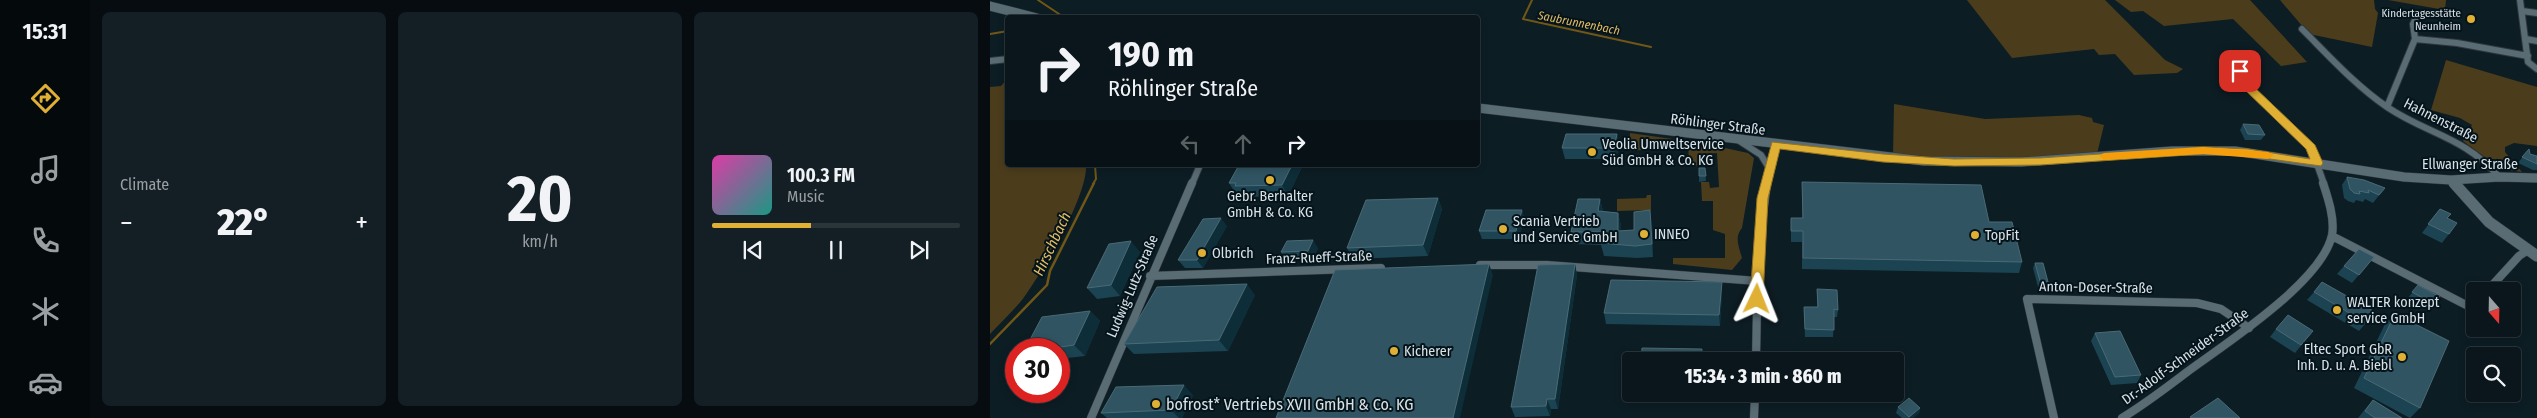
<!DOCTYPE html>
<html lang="en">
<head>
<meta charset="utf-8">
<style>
	body { margin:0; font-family:"Fira Sans Condensed",sans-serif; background:#131f24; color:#f1f3f6; height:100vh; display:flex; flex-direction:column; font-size:19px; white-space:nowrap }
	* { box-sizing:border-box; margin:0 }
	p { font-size:16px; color:#999fa3 }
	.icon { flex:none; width:28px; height:28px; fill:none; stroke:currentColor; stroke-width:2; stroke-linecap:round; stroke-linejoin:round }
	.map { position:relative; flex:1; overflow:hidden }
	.side { display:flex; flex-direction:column; gap:12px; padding:12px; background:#060c0f; width:900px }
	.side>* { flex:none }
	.guide { position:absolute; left:15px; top:15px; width:475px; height:152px; border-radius:5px; box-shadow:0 2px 8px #0003,0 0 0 1px #2a353a; background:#0a161b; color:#f1f3f6; overflow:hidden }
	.needle { width:32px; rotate:160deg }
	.tools { position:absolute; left:1476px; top:282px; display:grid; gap:10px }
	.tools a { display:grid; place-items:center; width:55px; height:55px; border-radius:5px; background:#0a161b; box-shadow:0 2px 8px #0003,0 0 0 1px #2a353a; font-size:25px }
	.speed { position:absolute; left:15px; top:338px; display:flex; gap:10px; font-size:25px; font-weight:700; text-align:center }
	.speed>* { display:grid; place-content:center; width:65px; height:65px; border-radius:50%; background:#0a161b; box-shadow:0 2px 8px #0003,0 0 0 1px #2a353a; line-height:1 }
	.speed .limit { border:8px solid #d22; background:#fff; color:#111 }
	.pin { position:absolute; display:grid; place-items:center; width:42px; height:42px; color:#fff; margin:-21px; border-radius:10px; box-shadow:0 2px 8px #0006 }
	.me { position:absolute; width:55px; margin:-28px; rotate:2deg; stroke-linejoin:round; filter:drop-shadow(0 0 4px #0008) }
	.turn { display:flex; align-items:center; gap:18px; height:105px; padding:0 20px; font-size:22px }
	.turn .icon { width:65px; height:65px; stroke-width:2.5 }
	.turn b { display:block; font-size:35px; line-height:42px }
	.lanes { display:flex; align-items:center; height:48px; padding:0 20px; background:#0003; justify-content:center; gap:25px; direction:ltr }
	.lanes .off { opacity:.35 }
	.big { font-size:38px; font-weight:800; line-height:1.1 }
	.side .tile { flex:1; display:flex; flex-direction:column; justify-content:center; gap:8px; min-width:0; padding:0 18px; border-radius:8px; background:#131f24 }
	.side .dial { align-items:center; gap:0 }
	.dial b { font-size:65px; line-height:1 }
	.song { display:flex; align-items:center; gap:15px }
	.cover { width:60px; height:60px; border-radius:8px; background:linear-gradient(135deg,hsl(320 70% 55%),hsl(170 70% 35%)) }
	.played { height:5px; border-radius:2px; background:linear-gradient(90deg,#e0b034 40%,#2a353a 40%) }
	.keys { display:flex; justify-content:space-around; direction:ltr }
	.heat { display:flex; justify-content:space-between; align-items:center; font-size:28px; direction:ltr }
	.side .tiles { flex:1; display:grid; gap:12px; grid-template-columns:repeat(3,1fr) }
	.trip { position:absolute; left:632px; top:352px; width:282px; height:50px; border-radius:5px; background:#0a161b; box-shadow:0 2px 8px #0003,0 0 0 1px #2a353a; font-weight:800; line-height:50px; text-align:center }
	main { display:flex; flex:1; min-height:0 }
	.dock { display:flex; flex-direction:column; width:90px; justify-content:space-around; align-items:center; background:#04090b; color:#999fa3 }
	.dock .icon { width:35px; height:35px }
	.dock .active { color:#e0b034 }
	.dock b { font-size:22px; color:#f1f3f6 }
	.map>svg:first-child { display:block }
	.green { fill:#4b3d1c }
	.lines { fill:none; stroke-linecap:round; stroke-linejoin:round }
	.stream-far1 { stroke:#715717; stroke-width:2 }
	.stream { stroke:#715717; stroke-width:2.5 }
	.minor-far1-casing { stroke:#30373d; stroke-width:8 }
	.minor-casing { stroke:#30373d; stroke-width:9 }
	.tertiary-far1-casing { stroke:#30373d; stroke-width:10 }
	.tertiary-casing { stroke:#30373d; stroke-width:12 }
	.minor-far1 { stroke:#596c74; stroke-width:6 }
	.minor { stroke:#596c74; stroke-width:8 }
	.tertiary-far1 { stroke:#596c74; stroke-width:9 }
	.tertiary { stroke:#596c74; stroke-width:11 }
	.wall { fill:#1b4351 }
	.shaded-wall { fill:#0d2d38 }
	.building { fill:#305461; stroke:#4a6a76 }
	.route { fill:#e0b034; stroke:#927222 }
	.slow { fill:#f59e0b }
	.poi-dot { fill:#e0b034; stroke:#05141b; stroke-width:2 }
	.labels { text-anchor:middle; stroke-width:4; stroke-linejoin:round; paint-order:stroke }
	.far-poi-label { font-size:11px; fill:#d8e2e7; stroke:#05141b; text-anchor:end }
	.far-water-label { font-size:12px; font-style:italic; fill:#e3bc64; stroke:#05141b }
	.street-label { font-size:14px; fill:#d8e2e7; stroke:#05141b }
	.poi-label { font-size:14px; fill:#d8e2e7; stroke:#05141b; text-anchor:start }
	.water-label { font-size:15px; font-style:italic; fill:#e3bc64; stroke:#05141b }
	.near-poi-label { font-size:16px; fill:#d8e2e7; stroke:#05141b; text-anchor:start }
</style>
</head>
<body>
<main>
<nav class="dock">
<b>15:31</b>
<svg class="icon active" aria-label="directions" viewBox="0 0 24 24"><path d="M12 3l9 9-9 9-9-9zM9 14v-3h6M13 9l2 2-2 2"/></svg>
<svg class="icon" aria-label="music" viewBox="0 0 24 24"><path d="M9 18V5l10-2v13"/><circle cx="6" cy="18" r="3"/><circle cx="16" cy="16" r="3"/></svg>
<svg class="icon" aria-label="phone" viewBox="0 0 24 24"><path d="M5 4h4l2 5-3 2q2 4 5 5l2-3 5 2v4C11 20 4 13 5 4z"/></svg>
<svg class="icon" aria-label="climate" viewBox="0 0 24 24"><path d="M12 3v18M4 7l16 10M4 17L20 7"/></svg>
<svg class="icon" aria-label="car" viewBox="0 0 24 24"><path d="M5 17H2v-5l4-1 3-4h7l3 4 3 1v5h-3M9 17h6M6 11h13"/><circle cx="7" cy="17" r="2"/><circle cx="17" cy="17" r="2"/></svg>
</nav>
<section class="side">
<div class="tiles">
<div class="tile"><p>Climate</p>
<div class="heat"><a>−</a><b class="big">22°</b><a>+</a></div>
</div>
<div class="tile dial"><b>20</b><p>km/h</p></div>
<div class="tile">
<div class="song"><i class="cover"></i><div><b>100.3 FM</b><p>Music</p></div></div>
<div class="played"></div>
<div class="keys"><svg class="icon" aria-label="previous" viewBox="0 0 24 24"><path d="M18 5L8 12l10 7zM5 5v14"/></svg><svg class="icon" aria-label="pause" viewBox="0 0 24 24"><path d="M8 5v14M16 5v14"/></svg><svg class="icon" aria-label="next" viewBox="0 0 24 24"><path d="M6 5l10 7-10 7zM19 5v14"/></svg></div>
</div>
</div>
</section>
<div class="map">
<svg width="1547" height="418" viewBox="0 0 1547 418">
	<rect width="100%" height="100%" fill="#0d1d24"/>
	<path class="green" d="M977 0H1115L1175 60 1193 69 1187 73 1144 75 1125 54 1109 55 1104 49 1022 58Z
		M1125 0H1260L1317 62 1291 66 1243 19 1174 26 1153 11 1141 12Z
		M1290 0H1384L1385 9 1388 13 1382 47 1319 34Z
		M1398 0H1456L1455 10Z
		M1456 60 1547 87V146L1524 143 1515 147V152L1532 172 1511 169 1473 141 1482 125 1470 118 1441 110Z
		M17 79 18 165H96C98 196 51 274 32 300 22 312 10 323 0 334V87L11 86Z
		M904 104 995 119 1089 115 1102 118 1103 122 1114 125 1107 154 1018 160 903 156Z
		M640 133 690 140 691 147 639 151Z
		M698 140 758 153 764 158 752 228C744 237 749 247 752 258L742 270 683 264V258H735V234L723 230V201H712L711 182H719L720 188 729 187 727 153 714 154V165L699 166Z
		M657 195H661V210L627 211V199L656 198Z"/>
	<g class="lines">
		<path class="stream-far1" d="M48 0 75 18
			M542 0 533 19 661 47
			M0 34 18 31
			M103 184 106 179 105 165"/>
		<path class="stream" d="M0 344 57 285 60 271 104 183"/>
		<defs>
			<path id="minor-far1" d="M1530 0 1538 62 1547 69
				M1532 11 1547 13
				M1425 20 1423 24 1425 39
				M1312 29C1339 56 1365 85 1397 107 1437 134 1475 137 1509 177
				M1536 39 1547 41
				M0 61 18 59
				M1250 71 1258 86 1321 147 1334 184
				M1397 107 1425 39 1467 43 1538 56
				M748 140 771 155 779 168
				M202 184 210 165
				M776 184 786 145"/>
			<path id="minor" d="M1342 236 1482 308 1485 305
				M490 265H557L767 281
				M160 276 391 268
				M1497 291 1529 256 1538 250
				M766 361 768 252 777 183
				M101 418 202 183
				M764 418 765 394
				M1064 418 1037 299 1207 303 1231 309 1259 328
				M1132 418C1155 404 1176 388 1197 372 1235 344 1332 282 1342 235 1345 219 1338 198 1333 183"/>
			<path id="tertiary-far1" d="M0 6 47 18
				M488 108 934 161 1031 162 1182 151H1245L1414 177 1461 180 1509 177 1547 178
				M1461 180 1465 184"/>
			<path id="tertiary" d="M1464 183 1499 222 1547 256"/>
		</defs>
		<use href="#minor-far1" class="minor-far1-casing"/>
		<use href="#minor" class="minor-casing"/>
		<use href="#tertiary-far1" class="tertiary-far1-casing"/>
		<use href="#tertiary" class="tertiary-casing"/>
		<use href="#minor-far1" class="minor-far1"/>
		<use href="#minor" class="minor"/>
		<use href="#tertiary-far1" class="tertiary-far1"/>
		<use href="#tertiary" class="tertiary"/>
	</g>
	<path class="wall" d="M1253 124 1275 135 1271 140H1255L1250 130Z
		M627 134 629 145 626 159H575L572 148Z
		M1539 149 1540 154 1547 156V170H1543L1528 163Z
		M249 165H311L312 167 298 196 252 197 250 194H246L239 183Z
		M709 168H715L716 181 709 182Z
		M1357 177 1395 188 1383 203 1375 199 1373 202 1366 200 1364 203 1358 201 1354 198 1352 185Z
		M812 182 999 222 1032 262 1029 273 812 269V242H801V218H812Z
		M448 198 452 209 438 256 363 259 357 248Z
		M610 199 613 211 628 213 631 226 630 231 644 230 662 223 663 257 647 258 614 256 611 245 584 244 581 232Z
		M1450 209 1457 218 1459 234 1452 243 1432 233Z
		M532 210 534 218 529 239H492L489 231Z
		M237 226 213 268H195L188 260Z
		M328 248 323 260H296L291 252Z
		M150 252 130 296 107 299 97 288Z
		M1384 257 1362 283 1347 274 1354 266Z
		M1045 263 1058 282 1056 287H1048L1043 268Z
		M585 264 587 275 568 409H561L560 416 525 417 521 407Z
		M1428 285 1445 305 1440 310 1418 298Z
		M827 289 848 310 847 317H844L843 337H815L814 307H827Z
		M732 292 730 326 616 324 614 313Z
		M1324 292 1376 323 1369 331 1317 300Z
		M265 295 238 351 144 354 134 344Z
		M100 311 110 321 95 356 69 359V349H35Z
		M1405 314 1430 408 1420 418 1364 388 1395 324Z
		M1286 329 1323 331 1305 353 1280 337Z
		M1105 333 1151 375 1147 383 1121 385 1101 341Z
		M203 395 192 418H117L111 413Z
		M1383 400 1412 418H1368L1376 408Z
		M908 407 930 408 929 413 923 418H912L906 413Z"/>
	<path class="shaded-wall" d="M627 134 629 145 626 159 624 148Z
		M302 165H311L312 167 298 196 292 185Z
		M448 198 452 209 438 256 433 245Z
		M610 199 613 212 608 211Z
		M532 210 534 218 529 239 526 231Z
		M660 210 662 223 663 257 662 244Z
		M628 213 631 226 630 244 628 231Z
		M231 218 237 226 213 268 207 260Z
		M323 240 328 248 323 260 318 251Z
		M141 241 150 252 130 296 121 285Z
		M499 264 503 275 470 418H463Z
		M585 264 587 275 568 409 565 399Z
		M732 282V292L730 326 729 315Z
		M257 284 265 295 238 351 229 340Z
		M100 311 110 321 95 356 84 345Z
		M194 385 203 395 192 418H189L181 410Z
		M557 399 561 409 560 416 556 406Z
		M930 408 929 413 923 418H919Z"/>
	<path class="building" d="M1253 124 1269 125 1275 135 1258 134Z
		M576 134H627L624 148H572Z
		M1539 149 1540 154 1547 156V164L1532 157Z
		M249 165H302L292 185 245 186 246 183H239Z
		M709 168H715L716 176H709Z
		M1357 177 1374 180 1395 188 1389 195 1378 190 1379 193 1369 191 1370 194 1364 193 1360 189Z
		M812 182 991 185 999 222H1022L1032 262 813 258V231H801V218H813Z
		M448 198 433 245 357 248 376 200Z
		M588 199H610L608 211 628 213V231L644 230V212L660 210 662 244 645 246 611 243 614 232H581Z
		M1450 209 1461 214 1457 218 1467 223 1459 234 1438 224Z
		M496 210H532L526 231H489Z
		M231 218 207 260H188L213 219Z
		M323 240 318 251 291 252 297 241Z
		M141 241 121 285 97 288 119 244Z
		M1369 249 1384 257 1369 275 1354 266Z
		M1045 263H1053L1058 282 1050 281Z
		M499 264 463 418H286L345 270Z
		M585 264 565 399H557L556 406 521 407 548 265Z
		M621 280 732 282 729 315 614 313Z
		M1332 282 1385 312 1376 323 1324 292Z
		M257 284 229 340 134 344 167 287Z
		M1428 285 1450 297 1445 305 1422 292Z
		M827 289 847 290 848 310 844 309V330L815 329 814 307H828Z
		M100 311 84 345 58 349H35L52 317Z
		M1405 314 1459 341 1430 408 1374 378Z
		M1298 315 1323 331 1311 345 1286 329Z
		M1130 331 1151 375 1125 377 1105 333Z
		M652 348 712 349 711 361H651Z
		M194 385 181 410 111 413 126 387Z
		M919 398 930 408 919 417 908 407Z
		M1228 398 1250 418H1202L1200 417Z
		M1383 400 1412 418H1385L1375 411Z"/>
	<path class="route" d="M1250 68 1254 69 1262 85 1325 145 1333 163 1331 166 1258 156 1213 154 1050 165 964 166 893 162 790 149 778 198 773 299 767 304 760 299 767 198 782 142 893 154 964 159 1050 158 1213 147 1258 149 1320 159 1316 149 1254 89 1245 71Z"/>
	<path class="slow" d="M1213 147 1278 152 1284 155 1278 159 1213 154 1114 160 1109 156 1114 153Z"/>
	<g class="poi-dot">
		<circle cx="1481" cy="19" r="5"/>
		<circle cx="602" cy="152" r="5"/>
		<circle cx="280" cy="180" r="5"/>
		<circle cx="513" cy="229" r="5"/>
		<circle cx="654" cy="234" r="5"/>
		<circle cx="985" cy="235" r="5"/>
		<circle cx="212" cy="253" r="5"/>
		<circle cx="1347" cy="310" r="5"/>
		<circle cx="404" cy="351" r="5"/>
		<circle cx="1412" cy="357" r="5"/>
		<circle cx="166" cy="404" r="5"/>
	</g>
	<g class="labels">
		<g class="far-poi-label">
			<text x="1471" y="17">Kindertagesstätte<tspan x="1471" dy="13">Neunheim</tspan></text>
		</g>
		<g class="far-water-label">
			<text transform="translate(589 23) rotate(11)" y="4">Saubrunnenbach</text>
		</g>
		<g class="street-label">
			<text transform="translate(1451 120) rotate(27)" y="5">Hahnenstraße</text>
			<text transform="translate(728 124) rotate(7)" y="5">Röhlinger Straße</text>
			<text x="1480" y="169">Ellwanger Straße</text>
			<text transform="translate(329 257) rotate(-2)" y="5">Franz-Rueff-Straße</text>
			<text transform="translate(142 286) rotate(-67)" y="5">Ludwig-Lutz-Straße</text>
			<text transform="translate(1106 287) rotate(1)" y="5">Anton-Doser-Straße</text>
			<text transform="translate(1195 356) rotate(-36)" y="5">Dr.-Adolf-Schneider-Straße</text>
		</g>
		<g class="poi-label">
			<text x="612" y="149">Veolia Umweltservice<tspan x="612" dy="16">Süd GmbH &amp; Co. KG</tspan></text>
			<text x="280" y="201" text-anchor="middle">Gebr. Berhalter<tspan x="280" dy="16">GmbH &amp; Co. KG</tspan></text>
			<text x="523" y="226">Scania Vertrieb<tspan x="523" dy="16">und Service GmbH</tspan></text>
			<text x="664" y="239">INNEO</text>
			<text x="995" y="240">TopFit</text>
			<text x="222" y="258">Olbrich</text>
			<text x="1357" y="307">WALTER konzept<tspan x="1357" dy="16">service GmbH</tspan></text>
			<text x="1402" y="354" text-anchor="end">Eltec Sport GbR<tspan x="1402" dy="16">Inh. D. u. A. Biebl</tspan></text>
			<text x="414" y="356">Kicherer</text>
		</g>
		<g class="water-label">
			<text transform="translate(62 244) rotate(-65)" y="5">Hirschbach</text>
		</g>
		<g class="near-poi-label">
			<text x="176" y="410">bofrost* Vertriebs XVII GmbH &amp; Co. KG</text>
		</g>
	</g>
</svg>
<div class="tools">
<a><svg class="needle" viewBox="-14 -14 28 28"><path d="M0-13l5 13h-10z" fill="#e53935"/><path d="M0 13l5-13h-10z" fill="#999fa3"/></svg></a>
<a><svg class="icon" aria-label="search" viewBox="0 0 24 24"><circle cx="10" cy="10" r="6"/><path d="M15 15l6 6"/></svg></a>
</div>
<div class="speed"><div class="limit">30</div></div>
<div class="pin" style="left:1250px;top:71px;background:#d93025"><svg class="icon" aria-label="arrive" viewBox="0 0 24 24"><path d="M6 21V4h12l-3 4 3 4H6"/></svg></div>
<svg class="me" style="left:767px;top:299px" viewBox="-20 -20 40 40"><path d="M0-17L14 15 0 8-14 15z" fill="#e0b034" stroke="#fff" stroke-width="4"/></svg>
<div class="trip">15:34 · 3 min · 860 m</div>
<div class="guide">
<div class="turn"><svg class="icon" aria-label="right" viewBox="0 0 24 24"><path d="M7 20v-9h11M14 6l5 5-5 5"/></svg><div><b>190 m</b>Röhlinger Straße</div></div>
<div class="lanes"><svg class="icon off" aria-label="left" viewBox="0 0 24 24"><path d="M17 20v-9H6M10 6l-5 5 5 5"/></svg><svg class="icon off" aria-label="ahead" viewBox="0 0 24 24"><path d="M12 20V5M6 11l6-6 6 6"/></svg><svg class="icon" aria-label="right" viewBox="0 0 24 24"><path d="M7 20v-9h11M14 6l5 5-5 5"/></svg></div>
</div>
</div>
</main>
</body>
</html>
